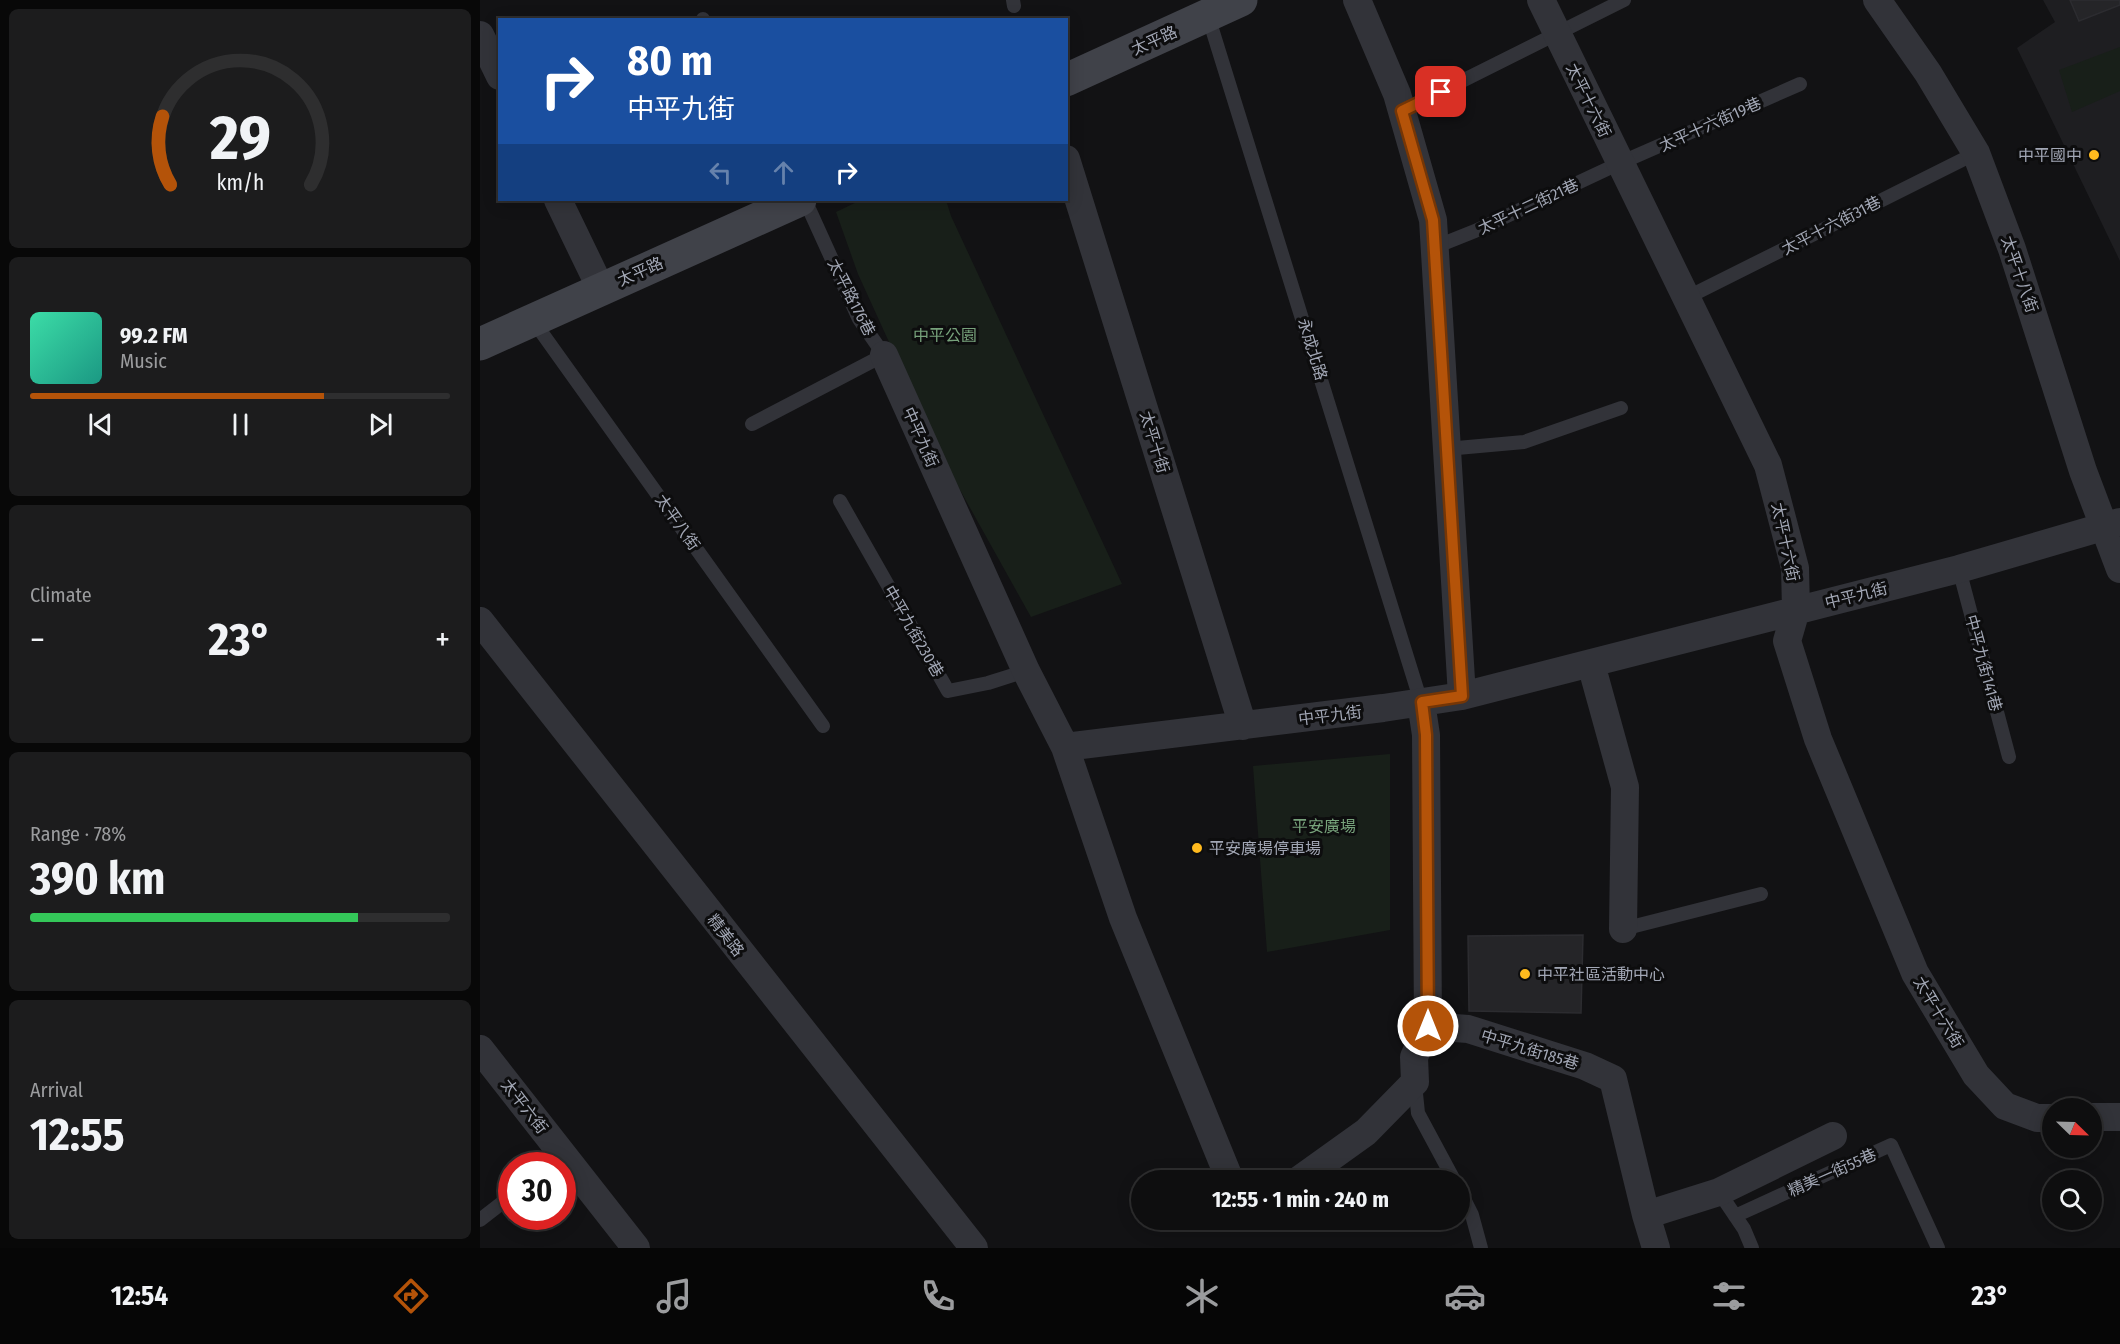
<!DOCTYPE html>
<html lang="en">
<head>
<meta charset="utf-8">
<style>
	body { margin:0; font-family:"Fira Sans Condensed","Noto Sans TC",sans-serif; background:#1c1c1d; color:#f1f3f6; height:100vh; display:flex; flex-direction:column; font-size:22px; white-space:nowrap }
	* { box-sizing:border-box; margin:0 }
	p { font-size:20px; color:#9b9c9e }
	.icon { flex:none; width:33px; height:33px; fill:none; stroke:currentColor; stroke-width:2; stroke-linecap:round; stroke-linejoin:round }
	.map { position:relative; flex:1; overflow:hidden }
	.panel { display:flex; flex-direction:column; gap:9px; padding:9px; background:#080808; width:480px }
	.panel>* { flex:none }
	.top-card { position:absolute; left:18px; top:18px; width:570px; height:183px; border-radius:0px; box-shadow:0 3px 15px #0003,0 0 0 2px #2e2e2f; background:#1a4fa0; color:#fff; overflow:hidden }
	.needle { width:39px; rotate:113deg }
	.controls { position:absolute; left:1562px; top:1098px; display:grid; gap:12px }
	.controls a { display:grid; place-items:center; width:60px; height:60px; border-radius:50%; background:#0e0e0f; box-shadow:0 3px 15px #0003,0 0 0 2px #2e2e2f; font-size:30px }
	.speed { position:absolute; left:18px; top:1152px; display:flex; gap:12px; font-size:30px; font-weight:700; text-align:center }
	.speed>* { display:grid; place-content:center; width:78px; height:78px; border-radius:50%; background:#0e0e0f; box-shadow:0 3px 15px #0003,0 0 0 2px #2e2e2f; line-height:1 }
	.speed .limit { border:9px solid #d22; background:#fff; color:#111 }
	.pin { position:absolute; display:grid; place-items:center; width:51px; height:51px; color:#fff; margin:-26px; border-radius:12px; box-shadow:0 3px 9px #0006 }
	.me { position:absolute; width:66px; margin:-33px; rotate:0deg; stroke-linejoin:round; filter:drop-shadow(0 0 4px #0008) }
	.turn { display:flex; align-items:center; gap:21px; height:126px; padding:0 30px; font-size:27px }
	.turn .icon { width:78px; height:78px; stroke-width:2.5 }
	.turn b { display:block; font-size:42px; line-height:51px }
	.lanes { display:flex; align-items:center; height:57px; padding:0 30px; background:#0003; justify-content:center; gap:30px; direction:ltr }
	.lanes .off { opacity:.35 }
	.big { font-size:45px; font-weight:700; line-height:1.1 }
	.panel .widget { flex:1; display:flex; flex-direction:column; justify-content:center; gap:9px; min-width:0; padding:0 21px; border-radius:9px; background:#1c1c1d }
	.panel .dial { align-items:center; gap:0 }
	.dial svg { height:156px; overflow:visible; fill:none; stroke:#2e2e2f; stroke-width:7; stroke-linecap:round; text-anchor:middle }
	.dial text { fill:#f1f3f6; stroke:none }
	.song { display:flex; align-items:center; gap:18px }
	.cover { width:72px; height:72px; border-radius:9px; background:linear-gradient(135deg,hsl(160 70% 55%),hsl(170 70% 35%)) }
	.played { height:6px; border-radius:3px; background:linear-gradient(90deg,#b45309 70%,#2e2e2f 70%) }
	.keys { display:flex; justify-content:space-around; direction:ltr }
	.heat { display:flex; justify-content:space-between; align-items:center; font-size:33px; direction:ltr }
	.charge { height:9px; border-radius:4px; background:linear-gradient(90deg,#34c759 78%,#2e2e2f 0) }
	.trip { position:absolute; left:651px; top:1170px; width:339px; height:60px; border-radius:30px; background:#0e0e0f; box-shadow:0 3px 15px #0003,0 0 0 2px #2e2e2f; font-weight:700; line-height:60px; text-align:center }
	.tab-bar { display:flex; height:96px; justify-content:space-around; align-items:center; background:#060606; color:#9b9c9e }
	.tab-bar .icon { width:42px; height:42px }
	.tab-bar .selected { color:#b45309 }
	.tab-bar b { font-size:27px; color:#f1f3f6 }
	main { display:flex; flex:1; min-height:0 }
	.map>svg:first-child { display:block }
	.built { fill:#1e1e21 }
	.green { fill:#181f19 }
	.building { fill:#252528; stroke:#2c2c30; stroke-width:1.5 }
	.lines { fill:none; stroke-linecap:round; stroke-linejoin:round }
	.lane { stroke:#323339; stroke-width:14 }
	.street { stroke:#323339; stroke-width:28 }
	.secondary { stroke:#404249; stroke-width:33 }
	.route-casing { stroke:#753606; stroke-width:15 }
	.route { stroke:#b45309; stroke-width:10 }
	.poi-dot { fill:#ffba1e; stroke:#0d0d0e; stroke-width:2 }
	.labels { text-anchor:middle; stroke-width:6; stroke-linejoin:round; paint-order:stroke }
	.street-label { font-size:16px; fill:#a2a7b5; stroke:#0d0d0e }
	.poi-label { font-size:16px; fill:#a2a7b5; stroke:#0d0d0e; text-anchor:start }
	.park-label { font-size:16px; fill:#77a27b; stroke:#0d0d0e }
</style>
</head>
<body>
<main>
<section class="panel">
<div class="widget dial"><svg viewBox="0 0 100 80">
<path d="M14 69A42 42 0 1 1 86 69"/>
<path d="M14 69A42 42 0 0 1 10 34" stroke="#b45309"/>
<text x="50" y="56" font-size="32" font-weight="700">29</text>
<text x="50" y="72" font-size="11">km/h</text>
</svg></div>
<div class="widget">
<div class="song"><i class="cover"></i><div><b>99.2 FM</b><p>Music</p></div></div>
<div class="played"></div>
<div class="keys"><svg class="icon" aria-label="previous" viewBox="0 0 24 24"><path d="M18 5L8 12l10 7zM5 5v14"/></svg><svg class="icon" aria-label="pause" viewBox="0 0 24 24"><path d="M8 5v14M16 5v14"/></svg><svg class="icon" aria-label="next" viewBox="0 0 24 24"><path d="M6 5l10 7-10 7zM19 5v14"/></svg></div>
</div>
<div class="widget"><p>Climate</p>
<div class="heat"><a>−</a><b class="big">23°</b><a>+</a></div>
</div>
<div class="widget"><p>Range · 78%</p><b class="big">390 km</b><div class="charge"></div></div>
<div class="widget"><p>Arrival</p><b class="big">12:55</b></div>
</section>
<div class="map">
<svg width="1640" height="1248" viewBox="0 0 1640 1248">
	<rect width="100%" height="100%" fill="#121214"/>
	<path class="built" d="M1563 0H1640V261L1537 48 1575 22Z"/>
	<path class="green" d="M1640 47V91L1592 112 1579 70Z
		M381 200H466L471 216 642 584 551 617 460 454 378 274 356 212Z
		M910 754V930L787 952 773 766Z"/>
	<path class="building" d="M1590 0H1640V5L1599 21Z
		M1103 935 1101 1013 989 1011 988 936Z"/>
	<g class="lines">
		<path class="lane" d="M533 0 534 6
			M728 16 941 702
			M223 20V19
			M922 111 1144 0
			M955 247 995 231 1140 163 1320 84
			M1206 298 1496 153
			M52 319 343 726
			M272 424 404 355 379 319 325 200
			M966 449 1044 442 1141 408
			M360 501 468 691 508 683 546 671
			M1479 569 1529 757
			M1143 929 1281 894
			M935 1084 938 1113 974 1180
			M980 1191 992 1215 1001 1248
			M1239 1192 1264 1229 1272 1248
			M1255 1216 1411 1145 1458 1248
			M0 1220 32 1195"/>
		<path class="street" d="M877 0 917 94 953 220 982 696
			M1061 0 1288 465 1315 568 1316 610 1307 641 1338 739 1435 973 1496 1075 1525 1106 1557 1118H1572
			M1397 0 1448 73 1496 153 1532 249 1603 471 1640 569
			M0 35 20 76
			M586 159 763 726
			M78 200 121 289
			M404 355 546 671 585 747 643 918 750 1180
			M0 621 494 1248
			M1111 664 1145 787 1143 929
			M585 747 903 708 982 696 1479 569 1640 522
			M948 1026 988 1029 1105 1066 1133 1079 1166 1215 1239 1192 1353 1136
			M0 1049 156 1248
			M1611 1117H1640
			M819 1180 886 1132 935 1082 934 1057 948 1026 946 735 941 702
			M1166 1215 1176 1248"/>
		<path class="secondary" d="M586 80 761 0
			M0 344 320 200"/>
	</g>
	<g class="lines">
		<defs>
			<path id="route" d="M948 1026 946 735 942 702 982 696 953 220 922 111 961 92"/>
		</defs>
		<use href="#route" class="route-casing"/>
		<use href="#route" class="route"/>
	</g>
	<g class="poi-dot">
		<circle cx="1614" cy="155" r="6"/>
		<circle cx="717" cy="848" r="6"/>
		<circle cx="1045" cy="974" r="6"/>
	</g>
	<g class="labels">
		<g class="street-label">
			<text transform="translate(674 40) rotate(-24)" y="6">太平路</text>
			<text transform="translate(1109 100) rotate(64)" y="6">太平十六街</text>
			<text transform="translate(1230 124) rotate(-24)" y="6">太平十六街19巷</text>
			<text transform="translate(1048 206) rotate(-25)" y="6">太平十二街21巷</text>
			<text transform="translate(1351 225) rotate(-27)" y="6">太平十六街31巷</text>
			<text transform="translate(160 271) rotate(-24)" y="6">太平路</text>
			<text transform="translate(1540 274) rotate(71)" y="6">太平十八街</text>
			<text transform="translate(372 297) rotate(63)" y="6">太平路176巷</text>
			<text transform="translate(833 349) rotate(73)" y="6">永成北路</text>
			<text transform="translate(441 437) rotate(66)" y="6">中平九街</text>
			<text transform="translate(675 442) rotate(73)" y="6">太平十街</text>
			<text transform="translate(198 522) rotate(55)" y="6">太平八街</text>
			<text transform="translate(1306 542) rotate(78)" y="6">太平十六街</text>
			<text transform="translate(1376 595) rotate(-14)" y="6">中平九街</text>
			<text transform="translate(434 631) rotate(60)" y="6">中平九街230巷</text>
			<text transform="translate(1504 663) rotate(75)" y="6">中平九街141巷</text>
			<text transform="translate(850 715) rotate(-7)" y="6">中平九街</text>
			<text transform="translate(246 935) rotate(52)" y="6">精美路</text>
			<text transform="translate(1459 1012) rotate(59)" y="6">太平十六街</text>
			<text transform="translate(1050 1049) rotate(17)" y="6">中平九街185巷</text>
			<text transform="translate(45 1106) rotate(52)" y="6">太平六街</text>
			<text transform="translate(1352 1172) rotate(-24)" y="6">精美一街55巷</text>
		</g>
		<g class="poi-label">
			<text x="1602" y="161" text-anchor="end">中平國中</text>
			<text x="729" y="854">平安廣場停車場</text>
			<text x="1057" y="980">中平社區活動中心</text>
		</g>
		<g class="park-label">
			<text x="465" y="341">中平公園</text>
			<text x="844" y="832">平安廣場</text>
		</g>
	</g>
</svg>
<div class="controls">
<a><svg class="needle" viewBox="-14 -14 28 28"><path d="M0-13l5 13h-10z" fill="#e53935"/><path d="M0 13l5-13h-10z" fill="#9b9c9e"/></svg></a>
<a><svg class="icon" aria-label="search" viewBox="0 0 24 24"><circle cx="10" cy="10" r="6"/><path d="M15 15l6 6"/></svg></a>
</div>
<div class="speed"><div class="limit">30</div></div>
<div class="pin" style="left:961px;top:92px;background:#d93025"><svg class="icon" aria-label="arrive" viewBox="0 0 24 24"><path d="M6 21V4h12l-3 4 3 4H6"/></svg></div>
<svg class="me" style="left:948px;top:1026px" viewBox="-20 -20 40 40"><circle r="17" fill="#b45309" stroke="#fff" stroke-width="3"/><path d="M0-11L8 9 0 5-8 9z" fill="#fff"/></svg>
<div class="trip">12:55 · 1 min · 240 m</div>
<div class="top-card">
<div class="turn"><svg class="icon" aria-label="right" viewBox="0 0 24 24"><path d="M7 20v-9h11M14 6l5 5-5 5"/></svg><div><b>80 m</b>中平九街</div></div>
<div class="lanes"><svg class="icon off" aria-label="left" viewBox="0 0 24 24"><path d="M17 20v-9H6M10 6l-5 5 5 5"/></svg><svg class="icon off" aria-label="ahead" viewBox="0 0 24 24"><path d="M12 20V5M6 11l6-6 6 6"/></svg><svg class="icon" aria-label="right" viewBox="0 0 24 24"><path d="M7 20v-9h11M14 6l5 5-5 5"/></svg></div>
</div>
</div>
</main>
<nav class="tab-bar">
<b>12:54</b>
<svg class="icon selected" aria-label="directions" viewBox="0 0 24 24"><path d="M12 3l9 9-9 9-9-9zM9 14v-3h6M13 9l2 2-2 2"/></svg>
<svg class="icon" aria-label="music" viewBox="0 0 24 24"><path d="M9 18V5l10-2v13"/><circle cx="6" cy="18" r="3"/><circle cx="16" cy="16" r="3"/></svg>
<svg class="icon" aria-label="phone" viewBox="0 0 24 24"><path d="M5 4h4l2 5-3 2q2 4 5 5l2-3 5 2v4C11 20 4 13 5 4z"/></svg>
<svg class="icon" aria-label="climate" viewBox="0 0 24 24"><path d="M12 3v18M4 7l16 10M4 17L20 7"/></svg>
<svg class="icon" aria-label="car" viewBox="0 0 24 24"><path d="M5 17H2v-5l4-1 3-4h7l3 4 3 1v5h-3M9 17h6M6 11h13"/><circle cx="7" cy="17" r="2"/><circle cx="17" cy="17" r="2"/></svg>
<svg class="icon" aria-label="filters" viewBox="0 0 24 24"><path d="M4 7h16M4 17h16"/><circle cx="9" cy="7" r="2"/><circle cx="15" cy="17" r="2"/></svg>
<b>23°</b>
</nav>
</body>
</html>
